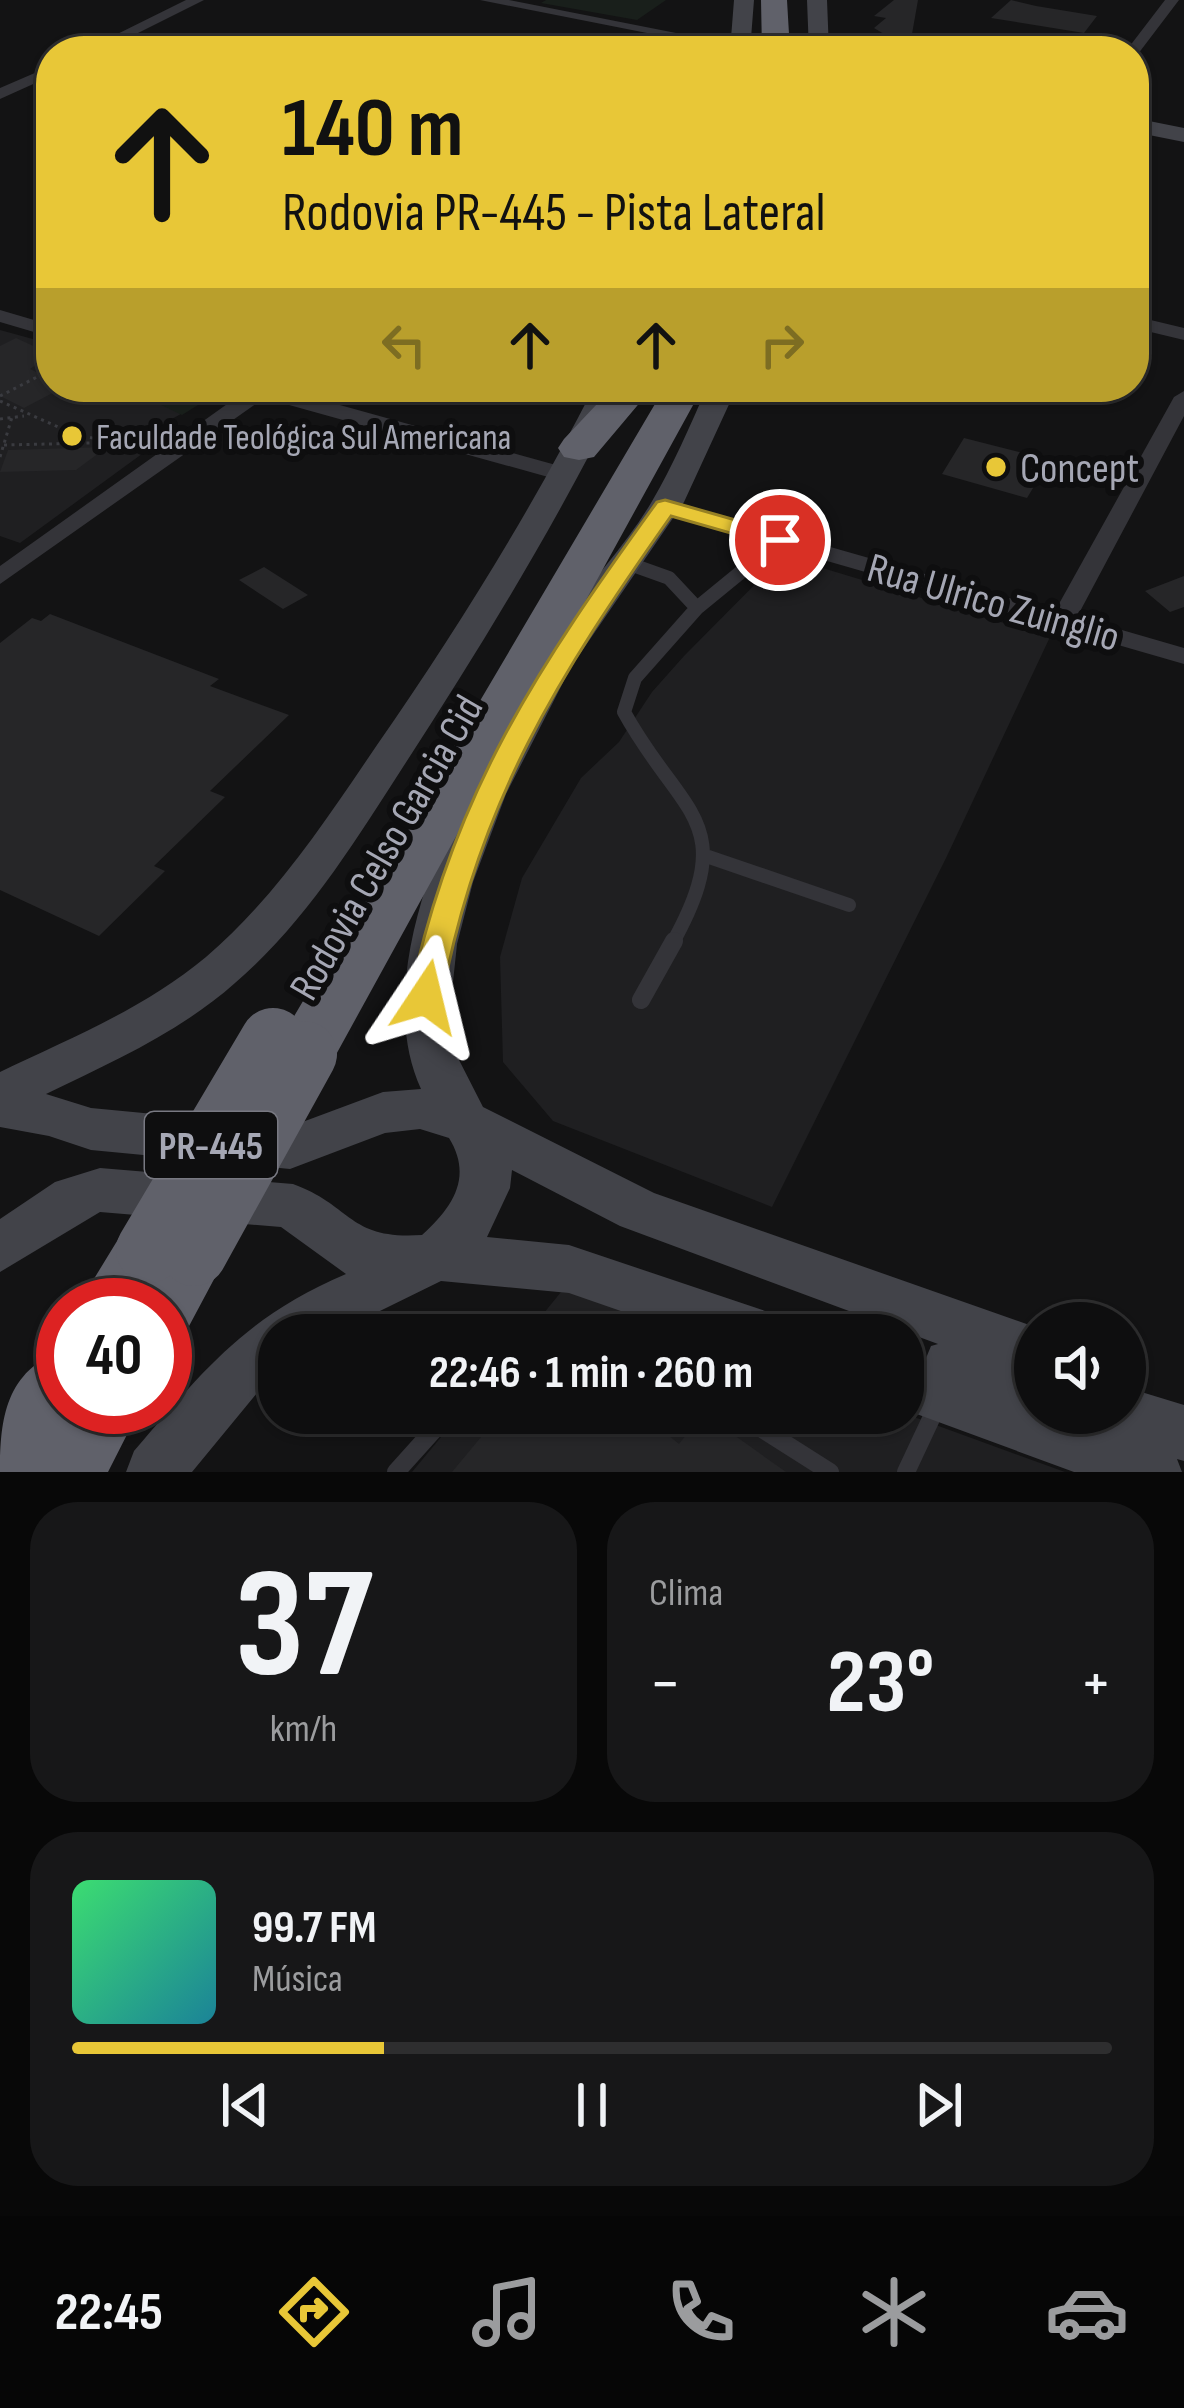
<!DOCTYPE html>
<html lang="pt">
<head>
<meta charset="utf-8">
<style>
	body { margin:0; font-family:"Sofia Sans Condensed",sans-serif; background:#171718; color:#f1f3f6; height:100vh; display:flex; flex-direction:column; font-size:45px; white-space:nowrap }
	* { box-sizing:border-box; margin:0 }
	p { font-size:39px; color:#9b9c9e }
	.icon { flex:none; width:66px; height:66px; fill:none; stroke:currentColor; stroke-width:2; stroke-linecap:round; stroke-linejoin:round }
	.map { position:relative; height:1472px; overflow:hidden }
	.side { display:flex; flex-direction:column; gap:30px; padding:30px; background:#080808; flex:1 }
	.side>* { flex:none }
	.guide { position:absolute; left:36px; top:36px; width:1113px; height:366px; border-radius:48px; box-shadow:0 3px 9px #0004,0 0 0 3px #2e2e2f; background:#e8c737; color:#111; overflow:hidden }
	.tools { position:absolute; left:1014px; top:1302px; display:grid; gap:24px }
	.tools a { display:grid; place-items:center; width:132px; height:132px; border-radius:50%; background:#0e0e0f; box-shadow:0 3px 9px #0004,0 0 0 3px #2e2e2f; font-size:60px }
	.speed { position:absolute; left:36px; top:1278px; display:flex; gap:24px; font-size:60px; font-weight:700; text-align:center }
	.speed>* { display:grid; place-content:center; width:156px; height:156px; border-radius:50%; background:#0e0e0f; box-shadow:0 3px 9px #0004,0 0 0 3px #2e2e2f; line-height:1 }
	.speed .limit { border:18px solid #d22; background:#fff; color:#111 }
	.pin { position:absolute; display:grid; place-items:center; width:102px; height:102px; color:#fff; margin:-51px; border:6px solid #fff; border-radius:50%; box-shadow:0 3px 12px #0007 }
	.me { position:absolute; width:132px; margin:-66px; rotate:10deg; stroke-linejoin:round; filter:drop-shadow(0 0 9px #0008) }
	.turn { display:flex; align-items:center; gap:42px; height:252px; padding:0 48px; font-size:54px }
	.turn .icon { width:156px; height:156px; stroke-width:2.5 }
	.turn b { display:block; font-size:84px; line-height:102px }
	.lanes { display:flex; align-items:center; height:114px; padding:0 48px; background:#0003; justify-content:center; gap:60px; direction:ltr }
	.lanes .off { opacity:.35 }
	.big { font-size:90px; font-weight:700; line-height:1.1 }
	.side .widget { flex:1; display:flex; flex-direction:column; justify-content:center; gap:18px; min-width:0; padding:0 42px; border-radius:48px; background:#171718 }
	.side .dial { align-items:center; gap:0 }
	.dial b { font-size:156px; line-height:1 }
	.song { display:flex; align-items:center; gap:36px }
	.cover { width:144px; height:144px; border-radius:18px; background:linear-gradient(135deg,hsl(140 70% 55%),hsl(190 70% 35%)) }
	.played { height:12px; border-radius:6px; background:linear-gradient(90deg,#e8c737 30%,#2e2e2f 30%) }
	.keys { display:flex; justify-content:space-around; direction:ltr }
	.heat { display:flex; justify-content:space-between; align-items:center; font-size:66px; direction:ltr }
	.side .tiles { flex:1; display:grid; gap:30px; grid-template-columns:1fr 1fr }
	.widget:last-child { grid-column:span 2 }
	.trip { position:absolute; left:258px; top:1314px; width:666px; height:120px; border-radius:48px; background:#0e0e0f; box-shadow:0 3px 9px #0004,0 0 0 3px #2e2e2f; font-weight:700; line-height:120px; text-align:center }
	.dock { display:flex; height:192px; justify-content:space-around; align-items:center; background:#060606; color:#9b9c9e }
	.dock .icon { width:84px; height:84px }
	.dock .on { color:#e8c737 }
	.dock b { font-size:54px; color:#f1f3f6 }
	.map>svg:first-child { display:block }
	.built { fill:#1f1f21 }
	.green { fill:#191f1b }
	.building { fill:#262628 }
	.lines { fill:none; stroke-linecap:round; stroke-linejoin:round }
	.path { stroke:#3a3b40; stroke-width:3; stroke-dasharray:3 4.5; stroke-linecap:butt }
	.lane-far1 { stroke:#343439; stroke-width:14 }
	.lane { stroke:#343439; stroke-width:18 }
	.street { fill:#343439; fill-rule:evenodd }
	.secondary { fill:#424349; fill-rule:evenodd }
	.highway { fill:#60616a; fill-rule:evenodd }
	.highway-bridge { stroke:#60616a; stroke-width:66 }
	.route { fill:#e8c737; stroke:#978124; stroke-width:3 }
	.poi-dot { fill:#e8c737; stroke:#0e0e0f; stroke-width:4.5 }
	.labels { text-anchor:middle; stroke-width:12; stroke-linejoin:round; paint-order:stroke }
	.far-poi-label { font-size:36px; fill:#a5a7b4; stroke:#0e0e0f; text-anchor:start }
	.shield { fill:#0e0e0f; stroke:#787982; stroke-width:3 }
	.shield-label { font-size:39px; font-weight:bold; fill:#a5a7b4 }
	.poi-label { font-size:42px; fill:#a5a7b4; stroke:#0e0e0f; text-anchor:start }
	.street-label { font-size:42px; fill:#a5a7b4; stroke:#0e0e0f }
</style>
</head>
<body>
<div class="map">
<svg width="1184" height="1472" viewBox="0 0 1184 1472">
	<rect width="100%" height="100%" fill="#131314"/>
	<path class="built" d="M0 330 51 344V387H199L214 395 137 439 133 446 146 451 20 543 0 536Z
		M783 556 1050 637 947 856 772 1207 553 1121 503 1062 500 957 522 878 581 778 619 742 652 692 684 656Z
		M561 1292 610 1296 711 1335H526Z
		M461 1413H903L1065 1472H412Z"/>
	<path class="green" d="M546 0H666L637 20 541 3Z
		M124 387H199L214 395 182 415Z"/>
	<path class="building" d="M894 0H918L909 51H878L889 42 877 40 884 34 874 28 886 18 874 16Z
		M1011 0 1036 6 1097 16 1084 33 991 18Z
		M16 338 51 354 30 369 51 379V387H64L24 408 0 396V346Z
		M964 438 1050 460 1027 498 942 474Z
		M107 447 76 470 0 472 8 450Z
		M264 567 308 595 283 609 239 580Z
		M1184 576V607L1170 612 1145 591Z
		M50 614 219 679 210 686 289 715 210 791 225 797 154 866 165 871 99 936 0 890V643L32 618 41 621Z
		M501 1413H641L679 1444 703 1413 786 1472H452Z"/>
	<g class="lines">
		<path class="path" d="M0 396 41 375
			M0 401 76 435 125 444
			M0 419 24 416
			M4 445 91 443
			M0 457 12 417"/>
		<path class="lane-far1" d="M627 563 669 578 697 608 635 678 624 712C681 816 741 820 672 944
			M697 608 780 540
			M706 856 849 905"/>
		<path class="lane" d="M641 1000 674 941
			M521 1335 544 1325 595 1335
			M737 1413 830 1472
			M396 1472 449 1413
			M906 1472 937 1406"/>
		<path class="street" d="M186 0H204L102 51H83Z
			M480 0H509L747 47 738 51Z
			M1165 0H1179L1138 54 1126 51Z
			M51 66V76L0 99V88Z
			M0 310 51 325V337L0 322Z
			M1134 316 1184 328V340L1134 328Z
			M238 387H275L574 470 577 475 566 482 264 398 0 584V566L244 392Z
			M1184 391V416L1077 617 1184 648V664L657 512 654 507 657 502H673L1055 611 1174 397Z"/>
		<path class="secondary" d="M734 0H754L750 51H730Z
			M807 0H827L829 51H809Z
			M1134 118 1184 128V142L1134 132Z
			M594 387H624C559 519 483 644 403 767 354 843 305 923 235 983 180 1032 112 1062 46 1094L91 1108 289 1127 383 1092 421 1089C359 953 488 733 563 621 591 581 626 545 651 503 673 466 690 426 707 387H737L684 502 571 667 506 794 473 882 457 944 451 1001 458 1058 483 1107 654 1193 1035 1327V1413H1068L1096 1423 1092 1413H1125V1387L1184 1405V1461L1177 1459 1182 1472H1074L903 1409V1355L924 1363 931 1346 938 1344 620 1226 512 1170 510 1188 487 1237 569 1245 783 1317 791 1335H690L569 1293 441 1281 331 1335H279V1373L262 1387 192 1472H126L134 1451C204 1370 245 1317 346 1274L281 1227 100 1212 0 1272V1219L55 1182 100 1168 293 1184C353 1206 348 1240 422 1235 453 1207 473 1177 449 1138L420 1129 385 1133 290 1169 91 1150 49 1136 0 1127V1072C71 1038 145 1008 206 957 276 897 326 820 377 745 457 630 530 512 594 387Z"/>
		<path class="highway" d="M761 0H787L790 51H762Z
			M613 387H653L594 457 579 460 564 457 558 448 564 439Z
			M665 387H703L327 1071 305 1078 283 1071 274 1053 283 1035Z
			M149 1219 174 1229 194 1222 218 1231 228 1253 188 1328 165 1337V1305H78L125 1228Z
			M63 1349V1407H141L108 1472H0C0 1417 6 1372 63 1349Z"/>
		<path class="highway-bridge" d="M149 1250 273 1041
			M194 1253 304 1054"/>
	</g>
	<path class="route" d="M665 500 788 535 792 540 780 547 671 516C559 675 478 802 442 997L437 1006 426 1010 414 1006 410 997C451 796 539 665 657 502Z"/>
	<g class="poi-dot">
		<circle cx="72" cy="436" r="12"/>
		<circle cx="996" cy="467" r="12"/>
	</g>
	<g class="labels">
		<g class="far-poi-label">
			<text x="96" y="449">Faculdade Teológica Sul Americana</text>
		</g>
		<rect class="shield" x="145" y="1112" width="132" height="66" rx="9"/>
		<g class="shield-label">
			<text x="211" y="1159">PR-445</text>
		</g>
		<g class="poi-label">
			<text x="1020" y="482">Concept</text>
		</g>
		<g class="street-label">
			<text transform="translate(994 601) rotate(16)" y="15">Rua Ulrico Zuinglio</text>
			<text transform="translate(385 847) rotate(-60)" y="15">Rodovia Celso Garcia Cid</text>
		</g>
	</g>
</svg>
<div class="tools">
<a><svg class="icon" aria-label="sound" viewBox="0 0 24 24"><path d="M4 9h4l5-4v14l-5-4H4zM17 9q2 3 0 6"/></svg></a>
</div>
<div class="speed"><div class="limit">40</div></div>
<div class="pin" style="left:780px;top:540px;background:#d93025"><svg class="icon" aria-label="arrive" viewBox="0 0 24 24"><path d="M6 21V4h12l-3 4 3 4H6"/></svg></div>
<svg class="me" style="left:426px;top:997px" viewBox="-20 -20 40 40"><path d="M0-17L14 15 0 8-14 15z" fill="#e8c737" stroke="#fff" stroke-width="4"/></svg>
<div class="trip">22:46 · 1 min · 260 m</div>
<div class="guide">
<div class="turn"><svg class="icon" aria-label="ahead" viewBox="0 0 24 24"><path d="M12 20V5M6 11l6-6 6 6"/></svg><div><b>140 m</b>Rodovia PR-445 - Pista Lateral</div></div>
<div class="lanes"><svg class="icon off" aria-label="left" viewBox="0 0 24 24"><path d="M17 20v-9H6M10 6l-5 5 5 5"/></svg><svg class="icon" aria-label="ahead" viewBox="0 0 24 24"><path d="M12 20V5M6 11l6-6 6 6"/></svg><svg class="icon" aria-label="ahead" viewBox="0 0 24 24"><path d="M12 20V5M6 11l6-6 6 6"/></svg><svg class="icon off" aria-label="right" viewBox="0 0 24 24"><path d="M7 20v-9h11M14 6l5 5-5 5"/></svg></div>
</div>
</div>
<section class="side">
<div class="tiles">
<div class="widget dial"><b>37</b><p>km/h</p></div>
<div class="widget"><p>Clima</p>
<div class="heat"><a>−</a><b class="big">23°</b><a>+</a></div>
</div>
<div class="widget">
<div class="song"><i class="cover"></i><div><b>99.7 FM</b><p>Música</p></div></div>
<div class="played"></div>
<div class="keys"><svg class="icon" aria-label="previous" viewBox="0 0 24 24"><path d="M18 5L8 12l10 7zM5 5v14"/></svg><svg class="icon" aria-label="pause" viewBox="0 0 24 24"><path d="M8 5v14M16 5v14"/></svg><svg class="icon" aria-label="next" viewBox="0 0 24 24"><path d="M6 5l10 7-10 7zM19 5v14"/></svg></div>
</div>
</div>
</section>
<nav class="dock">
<b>22:45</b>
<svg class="icon on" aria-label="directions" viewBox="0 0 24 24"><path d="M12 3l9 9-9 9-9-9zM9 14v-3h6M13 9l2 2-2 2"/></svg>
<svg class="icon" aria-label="music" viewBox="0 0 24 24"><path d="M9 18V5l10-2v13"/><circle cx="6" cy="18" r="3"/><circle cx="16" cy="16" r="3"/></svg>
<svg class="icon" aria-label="phone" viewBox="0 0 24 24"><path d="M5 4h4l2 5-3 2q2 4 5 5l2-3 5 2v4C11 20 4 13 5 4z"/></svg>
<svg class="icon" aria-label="climate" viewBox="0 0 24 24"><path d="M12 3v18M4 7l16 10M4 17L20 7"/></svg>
<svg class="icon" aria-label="car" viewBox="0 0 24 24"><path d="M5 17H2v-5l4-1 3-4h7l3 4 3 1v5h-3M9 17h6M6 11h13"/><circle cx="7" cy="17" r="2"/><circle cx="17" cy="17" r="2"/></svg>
</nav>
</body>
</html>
